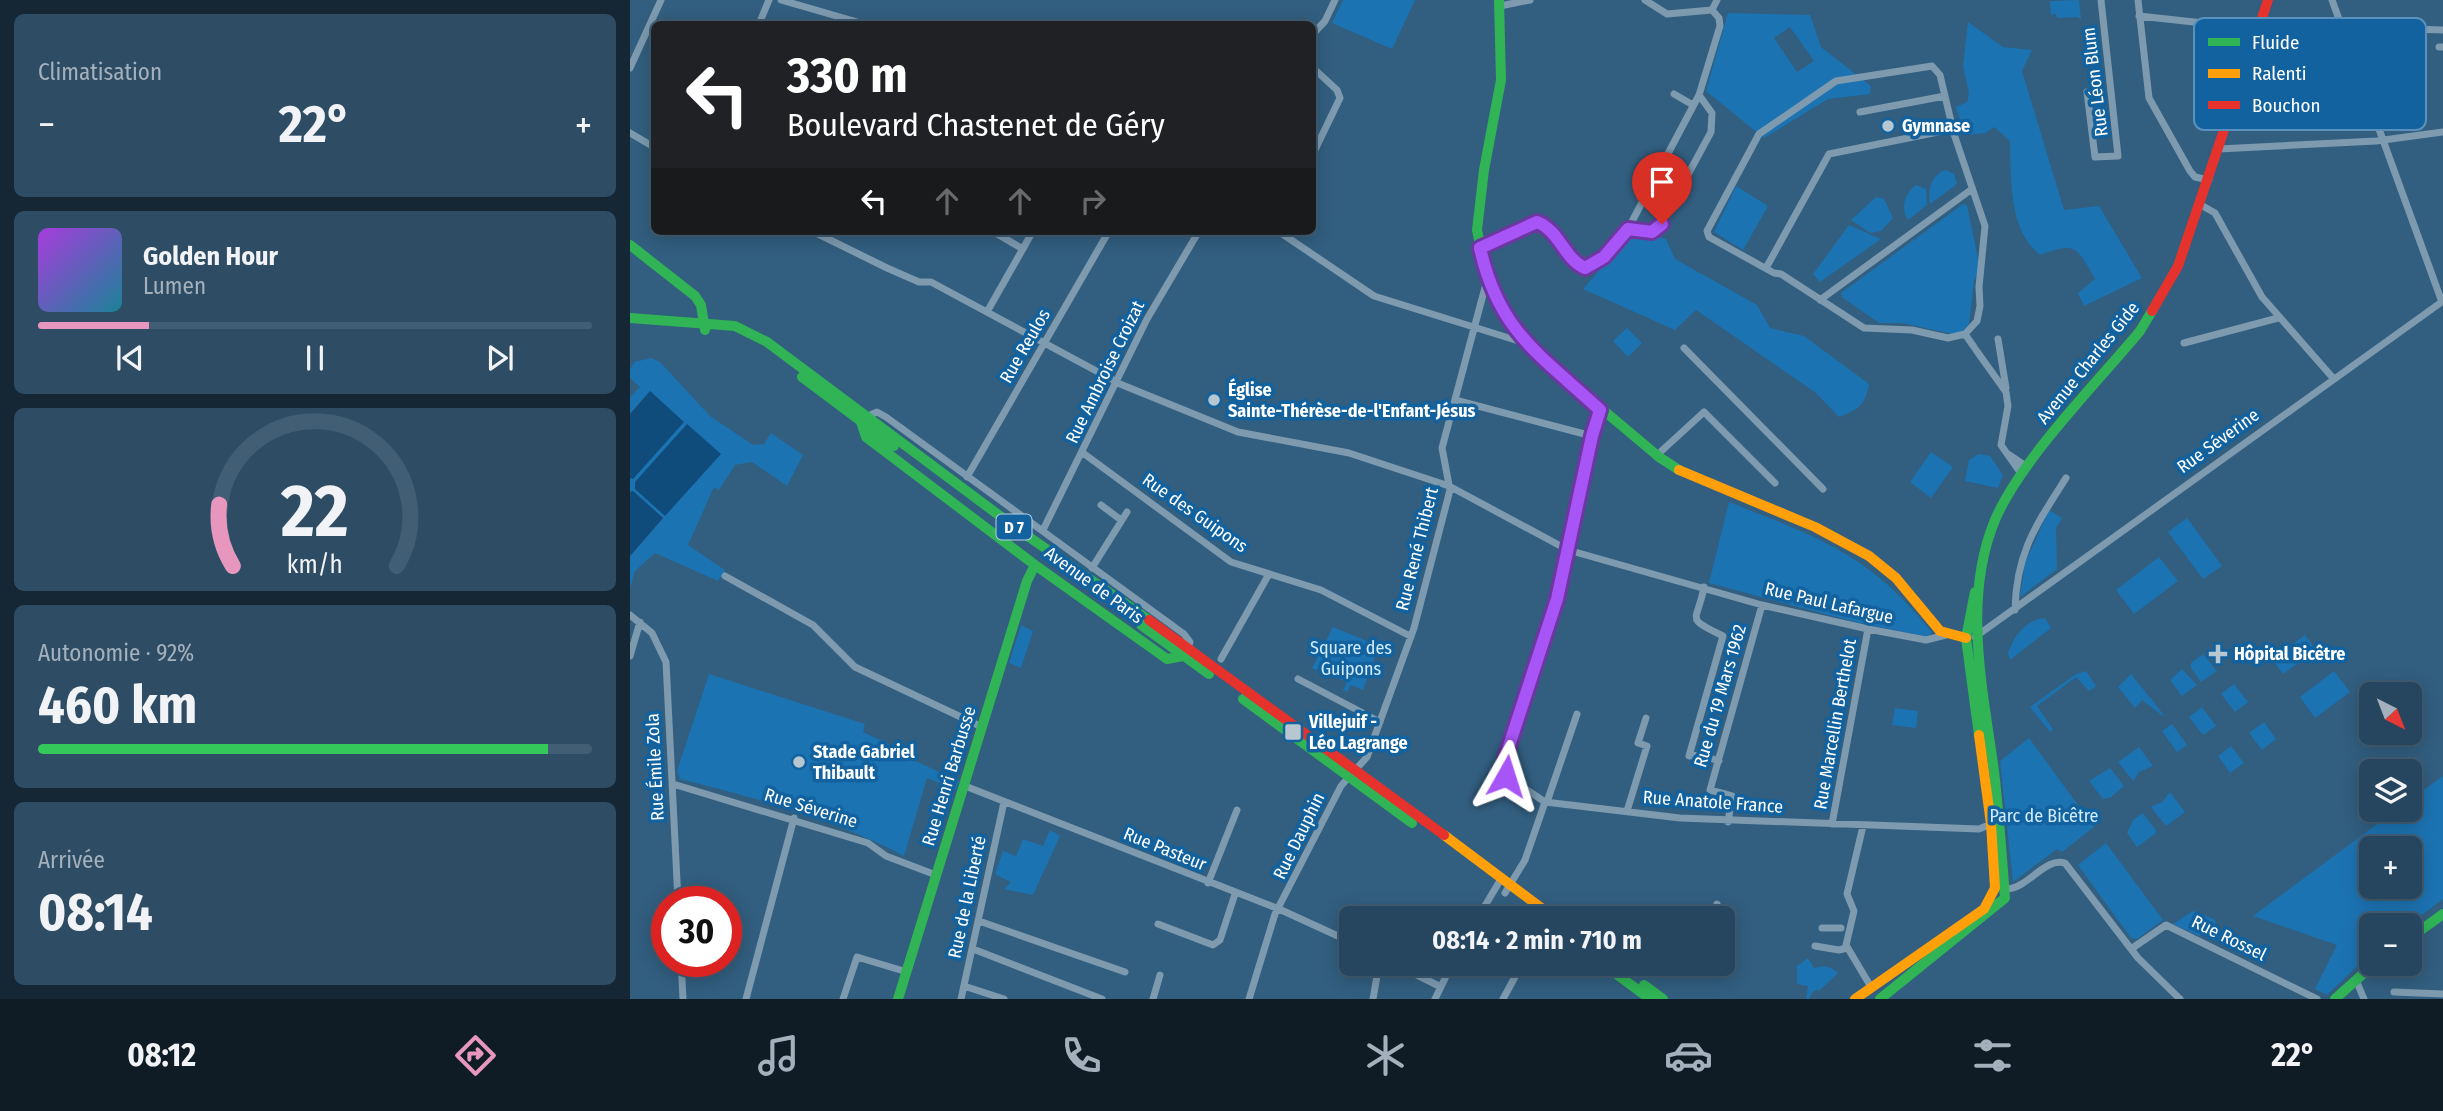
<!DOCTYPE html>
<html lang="fr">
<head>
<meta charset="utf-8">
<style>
	body { margin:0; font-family:"Fira Sans Condensed",sans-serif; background:#2e4d65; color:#f1f3f6; height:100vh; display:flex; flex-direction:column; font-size:26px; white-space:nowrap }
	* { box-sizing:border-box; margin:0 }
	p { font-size:23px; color:#a4b1bd }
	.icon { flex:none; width:38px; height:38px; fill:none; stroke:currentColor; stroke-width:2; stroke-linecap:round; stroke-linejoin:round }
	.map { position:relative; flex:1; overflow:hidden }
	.side { display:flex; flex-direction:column; gap:14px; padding:14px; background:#152634; width:630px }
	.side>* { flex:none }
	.guide { position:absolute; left:21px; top:21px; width:665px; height:214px; border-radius:10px; box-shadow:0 4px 18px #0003,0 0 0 2px #425e74; background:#202124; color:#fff; overflow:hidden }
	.needle { width:46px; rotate:138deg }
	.fabs { position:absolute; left:1729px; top:682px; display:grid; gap:14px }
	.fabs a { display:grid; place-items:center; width:63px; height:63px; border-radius:10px; background:#26465f; box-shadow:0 4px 18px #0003,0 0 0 2px #425e74; font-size:35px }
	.speed { position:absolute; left:21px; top:886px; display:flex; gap:14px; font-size:35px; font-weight:700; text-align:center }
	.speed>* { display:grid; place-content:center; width:91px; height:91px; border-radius:50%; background:#26465f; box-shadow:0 4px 18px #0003,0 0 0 2px #425e74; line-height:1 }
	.speed .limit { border:10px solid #d22; background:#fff; color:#111 }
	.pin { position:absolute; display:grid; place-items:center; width:60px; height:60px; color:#fff; margin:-72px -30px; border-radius:50% 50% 50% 0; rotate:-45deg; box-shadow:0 0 7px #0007 }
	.pin .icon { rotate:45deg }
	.me { position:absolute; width:77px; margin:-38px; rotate:6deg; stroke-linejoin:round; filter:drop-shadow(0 0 5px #0008) }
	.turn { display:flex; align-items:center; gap:24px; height:147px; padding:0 21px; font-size:32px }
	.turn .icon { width:91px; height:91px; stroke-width:2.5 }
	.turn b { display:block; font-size:49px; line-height:60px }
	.lanes { display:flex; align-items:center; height:66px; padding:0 21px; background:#0003; justify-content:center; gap:35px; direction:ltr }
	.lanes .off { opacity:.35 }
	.big { font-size:52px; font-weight:700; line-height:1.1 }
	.side .tile { flex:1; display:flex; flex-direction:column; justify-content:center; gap:10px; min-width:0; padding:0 24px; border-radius:10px; background:#2e4d65 }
	.side .dial { align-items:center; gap:0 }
	.dial svg { height:182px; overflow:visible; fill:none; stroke:#425e74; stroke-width:7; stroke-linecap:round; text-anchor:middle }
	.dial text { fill:#f1f3f6; stroke:none }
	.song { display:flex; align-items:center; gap:21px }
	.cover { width:84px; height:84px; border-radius:10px; background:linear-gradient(135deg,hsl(280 70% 55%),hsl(190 70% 35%)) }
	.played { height:7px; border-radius:4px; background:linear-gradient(90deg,#e797bd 20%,#425e74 20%) }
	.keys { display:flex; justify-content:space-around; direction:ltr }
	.heat { display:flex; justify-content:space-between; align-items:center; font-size:38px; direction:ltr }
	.charge { height:10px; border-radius:5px; background:linear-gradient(90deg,#34c759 92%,#425e74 0) }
	.trip { position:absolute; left:709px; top:906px; width:396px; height:70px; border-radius:10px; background:#26465f; box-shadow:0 4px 18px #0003,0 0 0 2px #425e74; font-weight:700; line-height:70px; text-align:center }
	.dock { display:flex; height:112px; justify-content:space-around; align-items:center; background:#0f1c26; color:#a4b1bd }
	.dock .icon { width:49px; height:49px }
	.dock .on { color:#e797bd }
	.dock b { font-size:32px; color:#f1f3f6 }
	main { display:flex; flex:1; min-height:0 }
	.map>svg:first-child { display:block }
	.green { fill:#1c73b2; fill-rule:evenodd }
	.water { fill:#0f4b7b }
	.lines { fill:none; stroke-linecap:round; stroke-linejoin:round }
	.street { stroke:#7d9aaf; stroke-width:7 }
	.fast { stroke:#30b455; stroke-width:10 }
	.slow { stroke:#ff9f0a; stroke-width:10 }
	.jam { stroke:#e5322d; stroke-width:10 }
	.route-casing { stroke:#6d37a1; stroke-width:18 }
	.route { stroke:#a855f7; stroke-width:12 }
	.poi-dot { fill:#b7c7d2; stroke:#12629f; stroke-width:2.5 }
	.labels { text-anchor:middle; stroke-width:7; stroke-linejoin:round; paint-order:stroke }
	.shield { fill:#12629f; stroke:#b8d0e2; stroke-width:2 }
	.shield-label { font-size:16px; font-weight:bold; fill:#fff }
	.street-label { font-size:18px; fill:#fff; stroke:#12629f }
	.poi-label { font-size:18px; font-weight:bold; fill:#fff; stroke:#12629f; text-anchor:start }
	.park-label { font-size:18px; fill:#d2ecfe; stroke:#12629f }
	.key { fill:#12629f; stroke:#5991bc; stroke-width:2 }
	.key-label { font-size:19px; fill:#fff }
</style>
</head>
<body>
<main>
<section class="side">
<div class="tile"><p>Climatisation</p>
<div class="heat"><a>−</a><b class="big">22°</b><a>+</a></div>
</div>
<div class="tile">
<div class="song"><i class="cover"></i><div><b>Golden Hour</b><p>Lumen</p></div></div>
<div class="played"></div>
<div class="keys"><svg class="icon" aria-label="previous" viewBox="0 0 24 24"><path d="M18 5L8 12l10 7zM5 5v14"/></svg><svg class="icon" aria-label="pause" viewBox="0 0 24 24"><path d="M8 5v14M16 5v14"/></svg><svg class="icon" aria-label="next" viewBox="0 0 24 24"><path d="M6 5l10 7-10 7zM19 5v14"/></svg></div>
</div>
<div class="tile dial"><svg viewBox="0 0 100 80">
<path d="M14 69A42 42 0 1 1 86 69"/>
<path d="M14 69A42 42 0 0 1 8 42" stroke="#e797bd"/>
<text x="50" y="56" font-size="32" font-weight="700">22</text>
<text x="50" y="72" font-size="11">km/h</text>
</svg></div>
<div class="tile"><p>Autonomie · 92%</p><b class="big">460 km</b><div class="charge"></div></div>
<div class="tile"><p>Arrivée</p><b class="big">08:14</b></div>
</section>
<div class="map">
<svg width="1813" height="999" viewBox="0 0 1813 999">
	<rect width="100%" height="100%" fill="#325e7f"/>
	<path class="green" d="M713 0H785L762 49 702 23Z
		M1449 0 1451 20 1448 17 1427 18 1426 14 1421 15 1420 1Z
		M1098 13 1180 15 1191 47 1241 86 1240 94 1198 99 1134 138 1076 91ZM1160 27 1184 61 1167 72 1144 38Z
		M1338 22 1373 47 1402 50 1392 71 1434 210 1469 206 1512 278 1454 306 1448 293 1465 279C1447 248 1447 241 1410 255 1378 229 1381 179 1380 141L1364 127 1356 133 1335 135 1326 107 1337 102 1339 93 1333 66Z
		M1316 170 1324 174 1327 184 1300 204C1297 191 1302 173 1316 170Z
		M1286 185 1296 189 1297 205 1278 220C1270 208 1275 193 1286 185Z
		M1106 186 1138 206 1113 250 1084 232Z
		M1246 197 1254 199 1263 218 1251 231 1240 233 1221 220Z
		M1333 204 1337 205 1350 269 1344 281 1339 324 1332 332 1322 334 1273 323H1249L1213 298 1211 293Z
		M1219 225 1251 239 1190 282 1183 274Z
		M1003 231 1036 239 1045 259 1127 305 1140 328 1174 336 1239 384C1236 404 1228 410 1209 417L1186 393 1066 310 1045 330 953 289Z
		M997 328 1012 343 998 357 983 341Z
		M21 358 30 362 80 416 123 445 134 444 141 433 173 455 157 486 122 462 105 465 89 490 84 487 58 545 95 570 88 581 25 553 5 571 0 588V556L33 518 3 491 0 492V478L3 479 20 392 0 414V397L10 387 0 378V369L5 362Z
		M1301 452 1323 467 1301 498 1280 482Z
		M1349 454 1360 456 1373 475 1368 488 1335 481 1339 460Z
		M1099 502C1190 538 1238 553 1302 632L1298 637 1225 622 1079 583Z
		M1419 510 1432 518 1426 528 1427 569 1390 597 1395 563Z
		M1557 518 1592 566 1573 579 1538 532Z
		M1529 557 1548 581 1504 614 1486 590Z
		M1415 618 1421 628 1380 660 1378 653C1384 636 1395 620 1415 618Z
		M391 625 403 631 391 668 379 663Z
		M703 627 749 646 733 690 721 685 717 692 713 690 717 683 689 667 686 670 682 668Z
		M1675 635 1686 650 1653 674 1643 660Z
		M1573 654 1587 671 1571 682 1561 668V663Z
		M1552 669 1567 685 1552 696 1540 680Z
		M1456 671 1466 686 1459 691 1446 677 1407 706 1423 729 1420 732 1400 707 1446 674Z
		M1704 671 1720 692 1685 718 1670 697Z
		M79 674 235 724 233 732 280 754 279 758 329 781 326 790 297 778 274 856C204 819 126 798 50 779L47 771Z
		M1501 674 1534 715 1533 716 1512 700 1505 708 1488 687Z
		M1604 684 1618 702 1605 712 1591 694Z
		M1572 707 1586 726 1573 735 1559 717Z
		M1265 708 1288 711 1286 728 1262 725Z
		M1634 722 1646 739 1632 750 1619 733Z
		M1542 724 1557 745 1547 752 1532 731Z
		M1399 738 1464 827 1432 852 1427 849 1383 882 1370 761Z
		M1601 746 1614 763 1600 773 1588 756Z
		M1509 747 1523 766 1509 772 1503 781 1488 762Z
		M1480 768 1494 786 1481 797 1473 799 1459 781Z
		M1813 776V899L1777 926H1741V953L1697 995 1685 989 1707 945 1623 916 1766 810H1780V800ZM1741 849H1780V887H1741Z
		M1540 792 1555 812 1536 826 1521 807 1532 802Z
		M1513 813 1527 832 1507 847 1497 833 1503 820Z
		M420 830 430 836 403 895 374 889 381 882 365 874 373 851 386 856 393 839 413 846Z
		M1476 843 1533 920 1507 939 1501 938 1448 865Z
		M1563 911 1584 919 1586 924 1569 936 1543 924Z
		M1178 958 1184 968C1193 965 1202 966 1208 973L1189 991 1187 989 1181 994 1179 999H1176L1178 986 1167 984V966Z"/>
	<path class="water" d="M20 391 54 422 3 479 0 478V414Z
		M57 424 91 454 35 516 5 489V482Z
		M3 491 33 518 0 556V492Z"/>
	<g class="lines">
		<path class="street" d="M151 0 234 24
			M1015 0 1037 14 1082 10
			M1508 0 1519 98 1560 171 1565 177 1579 180
			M1702 0 1812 302
			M870 6 900 0
			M1082 10 1087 0
			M1509 16 1628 29 1719 27 1813 30
			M129 24 139 0
			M682 35 695 21 705 0
			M1809 47H1813
			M682 67 707 90 710 98 682 156
			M0 68 31 0
			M1457 92 1465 157 1488 156 1471 0
			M1044 94 1063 105
			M1230 112 1315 96
			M0 133 24 147
			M1589 149 1746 141 1813 132
			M1571 205 1585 213 1632 297 1703 378
			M998 229 1019 232 1029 228 1081 132 1082 113 1069 95
			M182 231 257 268 289 282H301L483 380
			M362 231 393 249
			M648 231 744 296 895 343
			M850 248 907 222 927 235 949 265 962 267 998 229 1069 95 1090 26 1089 18 1082 10
			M1136 268 1199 154 1323 129
			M1190 300 1342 189
			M357 312 403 231
			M1335 334 1318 338 1282 330 1234 328 1151 274 1144 273 1079 237 1077 231 1129 134 1206 81 1302 66 1310 75 1324 134 1355 226 1349 287 1350 306 1347 321 1335 334 1344 347
			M1368 339 1376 388
			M1554 343 1648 318
			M1054 348 1193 489
			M1346 350 1376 392 1378 406 1371 445 1392 475
			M485 382 608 432 719 453 819 486 938 550 1132 605 1238 629 1296 640 1316 635
			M825 400 962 436
			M970 410 962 436 927 599 875 758 876 776 915 802 1050 818 1349 829 1364 823
			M238 416 247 412 256 417 554 634 560 642 558 648
			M453 453 601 562 691 590 780 636
			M1378 454 1397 467
			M1026 456 1074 412 1145 483
			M337 477 479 231
			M471 505 491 520
			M413 530 517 319 569 231
			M462 568 497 512
			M95 576 183 625 225 667 352 727
			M1074 587C1068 622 1053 617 1093 636L1059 756 1071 755 1089 761
			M1385 610C1386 553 1406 525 1436 478
			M0 615 22 633 36 662 48 901
			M1345 637 1813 301
			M0 656 10 622
			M591 659 639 574
			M668 679 750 722
			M43 784 238 843 256 856 306 875
			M335 786 649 909 721 942
			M917 802 947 714
			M997 811 1017 746 1008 743 1016 718
			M1098 822 1102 796 1080 790 1132 605
			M1202 824 1238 629
			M1233 826 1217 894 1224 911 1216 945 1241 987
			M578 883 607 810
			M1376 889C1398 889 1414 857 1435 863L1508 958 1550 999
			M875 893 895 860 915 802
			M847 919 871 879
			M1082 919 1087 904
			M349 921 495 972
			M528 924 583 945 590 940 605 894
			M1192 928H1211
			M1185 946 1209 950 1217 948
			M343 949 472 999
			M1501 949 1536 925 1687 999
			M51 961 53 999
			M765 964 809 986
			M1726 980 1734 999
			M334 986 374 999
			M1764 992 1813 994
			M116 999 164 818
			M213 999 227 957 277 972
			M331 999 374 802
			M523 999 530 975
			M619 999 645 914 711 786 737 757 784 628 820 490 812 448 857 280
			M743 999 747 976
			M805 999 822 964
			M873 999 892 964"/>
		<path class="fast" d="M869 0 871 80 854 170 847 230 857 279 878 322 903 351 1029 457 1049 470
			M0 245 65 296 71 305 75 330
			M0 318 105 326 137 342 386 528 519 620
			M172 377 264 446
			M231 422 236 437 405 565 537 659 553 656
			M1345 592 1336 638 1349 735
			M511 625 579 674
			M613 699 782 823
			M1780 938 1813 914
			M973 964 1020 999
			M1014 985 1033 999
			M268 999 397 581 405 565
			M1250 999 1375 898C1372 856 1369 814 1364 771 1353 690 1332 599 1365 520 1391 459 1467 383 1510 331L1522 311
			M1705 999 1744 964"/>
		<path class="slow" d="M1049 470 1185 527 1239 556 1266 578 1310 631 1336 638
			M814 835 926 919
			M1225 999 1354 909 1365 888 1361 824 1349 735"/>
		<path class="jam" d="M1522 311 1548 266 1638 0
			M519 620 814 835"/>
	</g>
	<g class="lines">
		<defs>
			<path id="route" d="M876 776 875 758 927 599 962 436 970 410C911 355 869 333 850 248L907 222C930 231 934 259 955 268L974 257 998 229 1022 232 1032 224"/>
		</defs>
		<use href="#route" class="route-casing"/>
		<use href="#route" class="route"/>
	</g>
	<g class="poi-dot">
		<circle cx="1258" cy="126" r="7"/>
		<circle cx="584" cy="400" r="7"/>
		<path d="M1584.5 643.5h7v7h7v7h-7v7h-7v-7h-7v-7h7z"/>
		<rect x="654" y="723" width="18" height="18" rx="3.5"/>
		<circle cx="169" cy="762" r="7"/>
	</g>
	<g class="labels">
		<rect class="shield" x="366.5" y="514.5" width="35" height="25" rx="5"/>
		<g class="shield-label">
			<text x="384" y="533">D 7</text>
		</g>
		<g class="street-label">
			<text transform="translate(1465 82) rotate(-97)" y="6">Rue Léon Blum</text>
			<text transform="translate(395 346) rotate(-60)" y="6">Rue Reulos</text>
			<text transform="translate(1458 363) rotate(-51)" y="6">Avenue Charles Gide</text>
			<text transform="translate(475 372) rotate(-64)" y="6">Rue Ambroise Croizat</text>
			<text transform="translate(1588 441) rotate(-36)" y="6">Rue Séverine</text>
			<text transform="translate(565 513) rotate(35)" y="6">Rue des Guipons</text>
			<text transform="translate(787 549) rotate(-76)" y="6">Rue René Thibert</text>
			<text transform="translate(464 585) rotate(36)" y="6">Avenue de Paris</text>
			<text transform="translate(1199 603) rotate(13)" y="6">Rue Paul Lafargue</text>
			<text transform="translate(1090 696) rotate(-74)" y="6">Rue du 19 Mars 1962</text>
			<text transform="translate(1205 724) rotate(-80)" y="6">Rue Marcellin Berthelot</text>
			<text transform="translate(25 767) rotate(-93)" y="6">Rue Émile Zola</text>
			<text transform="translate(319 776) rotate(-73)" y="6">Rue Henri Barbusse</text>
			<text transform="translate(1083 802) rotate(4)" y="6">Rue Anatole France</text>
			<text transform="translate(181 808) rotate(17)" y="6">Rue Séverine</text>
			<text transform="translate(669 836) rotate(-64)" y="6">Rue Dauphin</text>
			<text transform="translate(535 849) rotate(22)" y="6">Rue Pasteur</text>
			<text transform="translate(337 897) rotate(-78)" y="6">Rue de la Liberté</text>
			<text transform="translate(1599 938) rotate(26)" y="6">Rue Rossel</text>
		</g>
		<g class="poi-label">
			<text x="1272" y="132">Gymnase</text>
			<text x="598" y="396">Église<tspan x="598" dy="21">Sainte-Thérèse-de-l'Enfant-Jésus</tspan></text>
			<text x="1604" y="660">Hôpital Bicêtre</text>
			<text x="679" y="728">Villejuif -<tspan x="679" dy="21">Léo Lagrange</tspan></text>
			<text x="183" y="758">Stade Gabriel<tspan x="183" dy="21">Thibault</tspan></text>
		</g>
		<g class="park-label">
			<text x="721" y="654">Square des<tspan x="721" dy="21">Guipons</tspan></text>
			<text x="1414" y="822">Parc de Bicêtre</text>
		</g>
	</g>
	<rect x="1564" y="18" width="232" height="112" rx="10" class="key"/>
	<rect x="1578" y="38" width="32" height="8" fill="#30b455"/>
	<rect x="1578" y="69" width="32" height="9" fill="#ff9f0a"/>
	<rect x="1578" y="101" width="32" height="8" fill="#e5322d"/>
	<g class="key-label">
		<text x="1622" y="49">Fluide</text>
		<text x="1622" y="80">Ralenti</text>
		<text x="1622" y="112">Bouchon</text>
	</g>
</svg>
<div class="fabs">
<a><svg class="needle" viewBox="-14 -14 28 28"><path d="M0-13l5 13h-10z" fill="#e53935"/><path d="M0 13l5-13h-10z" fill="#a4b1bd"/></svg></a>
<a><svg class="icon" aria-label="layers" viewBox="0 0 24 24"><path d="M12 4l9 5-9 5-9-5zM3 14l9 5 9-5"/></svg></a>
<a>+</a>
<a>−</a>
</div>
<div class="speed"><div class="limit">30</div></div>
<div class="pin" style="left:1032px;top:224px;background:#d93025"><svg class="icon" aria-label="arrive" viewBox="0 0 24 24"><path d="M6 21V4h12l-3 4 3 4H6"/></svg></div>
<svg class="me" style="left:876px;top:776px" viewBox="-20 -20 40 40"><path d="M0-17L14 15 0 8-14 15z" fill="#a855f7" stroke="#fff" stroke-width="4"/></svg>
<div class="trip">08:14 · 2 min · 710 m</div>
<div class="guide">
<div class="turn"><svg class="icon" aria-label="left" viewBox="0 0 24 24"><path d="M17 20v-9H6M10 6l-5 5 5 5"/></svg><div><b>330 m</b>Boulevard Chastenet de Géry</div></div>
<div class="lanes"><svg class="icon" aria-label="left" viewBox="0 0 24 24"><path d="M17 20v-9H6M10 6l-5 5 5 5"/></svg><svg class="icon off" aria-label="ahead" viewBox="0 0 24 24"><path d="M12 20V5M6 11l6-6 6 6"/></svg><svg class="icon off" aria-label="ahead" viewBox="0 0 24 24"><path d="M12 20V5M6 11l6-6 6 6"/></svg><svg class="icon off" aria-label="right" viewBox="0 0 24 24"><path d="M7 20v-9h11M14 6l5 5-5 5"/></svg></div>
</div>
</div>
</main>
<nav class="dock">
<b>08:12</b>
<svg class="icon on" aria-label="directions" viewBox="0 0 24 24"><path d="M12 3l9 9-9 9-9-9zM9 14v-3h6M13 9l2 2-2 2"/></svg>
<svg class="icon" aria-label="music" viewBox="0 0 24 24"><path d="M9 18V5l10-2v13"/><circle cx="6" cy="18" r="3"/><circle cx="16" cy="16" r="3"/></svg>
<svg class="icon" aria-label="phone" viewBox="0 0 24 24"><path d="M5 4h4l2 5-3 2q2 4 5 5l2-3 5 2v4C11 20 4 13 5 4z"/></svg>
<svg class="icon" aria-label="climate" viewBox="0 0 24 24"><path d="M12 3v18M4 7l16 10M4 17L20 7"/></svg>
<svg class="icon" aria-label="car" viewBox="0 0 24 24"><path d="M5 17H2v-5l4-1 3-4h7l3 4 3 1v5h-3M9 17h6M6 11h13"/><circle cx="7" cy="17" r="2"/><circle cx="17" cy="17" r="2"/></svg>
<svg class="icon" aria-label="filters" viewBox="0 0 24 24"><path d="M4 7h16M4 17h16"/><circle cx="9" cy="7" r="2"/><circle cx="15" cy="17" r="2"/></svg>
<b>22°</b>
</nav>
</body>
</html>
